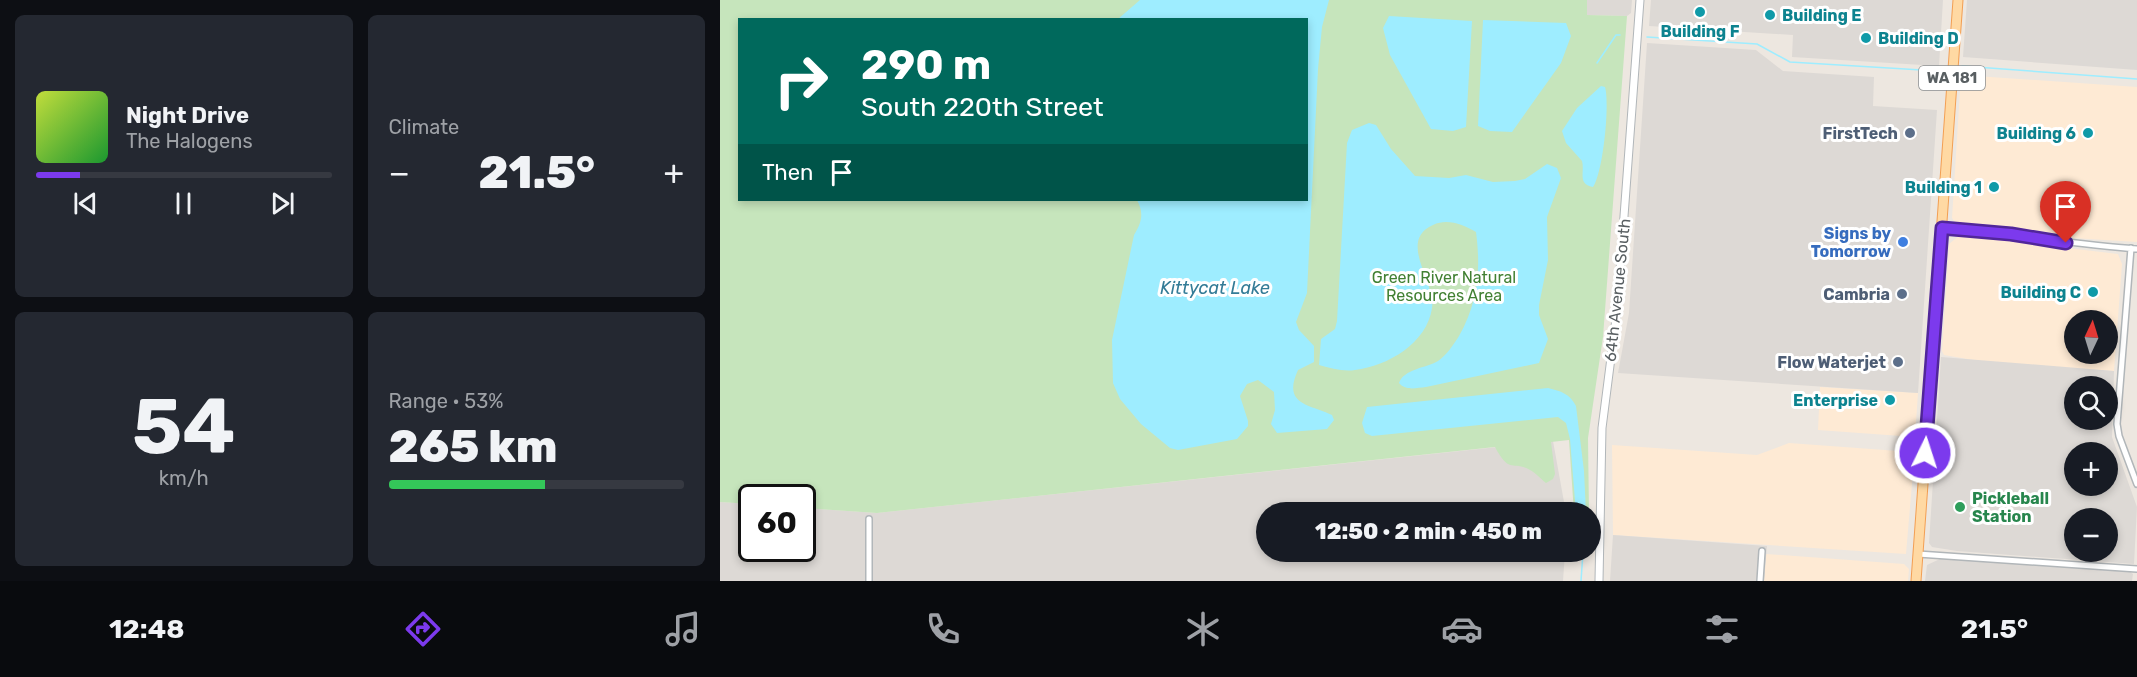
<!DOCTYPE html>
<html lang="en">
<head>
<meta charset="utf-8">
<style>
	body { margin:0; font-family:Rubik,sans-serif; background:#242831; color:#f1f3f6; height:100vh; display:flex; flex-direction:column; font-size:22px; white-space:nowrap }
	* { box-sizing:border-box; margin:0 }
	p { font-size:20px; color:#9ea1a6 }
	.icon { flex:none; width:33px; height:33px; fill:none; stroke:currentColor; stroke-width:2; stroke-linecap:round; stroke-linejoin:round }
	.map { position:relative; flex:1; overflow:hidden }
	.panel { display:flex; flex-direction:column; gap:15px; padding:15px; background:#0d0f14; width:720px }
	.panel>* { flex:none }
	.banner { position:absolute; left:18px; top:18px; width:570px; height:183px; border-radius:0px; box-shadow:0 3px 9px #0003; background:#00695c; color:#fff; overflow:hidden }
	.needle { width:39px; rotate:4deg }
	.buttons { position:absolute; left:1344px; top:310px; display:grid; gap:12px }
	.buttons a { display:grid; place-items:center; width:54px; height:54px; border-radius:50%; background:#171b24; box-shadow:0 3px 9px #0003; font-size:30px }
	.speed { position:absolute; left:18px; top:484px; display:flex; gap:12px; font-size:30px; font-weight:700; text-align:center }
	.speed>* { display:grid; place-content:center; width:78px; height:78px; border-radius:50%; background:#171b24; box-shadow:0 3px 9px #0003; line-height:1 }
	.speed .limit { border:3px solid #111; border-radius:9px; background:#fff; color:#111 }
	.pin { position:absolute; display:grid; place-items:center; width:51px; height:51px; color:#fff; margin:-62px -26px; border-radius:50% 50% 50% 0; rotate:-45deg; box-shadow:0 0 6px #0007 }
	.pin .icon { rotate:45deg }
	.me { position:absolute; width:66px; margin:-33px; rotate:4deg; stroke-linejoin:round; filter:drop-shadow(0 0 4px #0008) }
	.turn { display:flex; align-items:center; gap:21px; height:126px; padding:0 24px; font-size:27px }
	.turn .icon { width:78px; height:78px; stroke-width:2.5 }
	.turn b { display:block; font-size:42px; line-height:51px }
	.then { display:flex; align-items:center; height:57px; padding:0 24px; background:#0003; gap:12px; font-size:22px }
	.big { font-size:45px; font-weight:800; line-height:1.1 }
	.panel .tile { flex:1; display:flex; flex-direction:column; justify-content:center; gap:9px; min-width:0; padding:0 21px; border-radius:9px; background:#242831 }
	.panel .dial { align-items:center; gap:0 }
	.dial b { font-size:78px; line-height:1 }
	.song { display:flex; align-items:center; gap:18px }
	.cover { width:72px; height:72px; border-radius:9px; background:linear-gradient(135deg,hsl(70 70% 55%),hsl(130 70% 35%)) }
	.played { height:6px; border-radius:3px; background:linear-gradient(90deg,#7c3aed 15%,#363941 15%) }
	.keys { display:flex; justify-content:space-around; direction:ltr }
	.heat { display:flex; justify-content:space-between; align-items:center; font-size:33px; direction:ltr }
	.charge { height:9px; border-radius:4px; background:linear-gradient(90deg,#34c759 53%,#363941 0) }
	.panel .tiles { flex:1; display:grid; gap:15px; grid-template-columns:repeat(2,1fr) }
	.trip { position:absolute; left:536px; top:502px; width:345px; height:60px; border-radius:30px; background:#171b24; box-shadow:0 3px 9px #0003; font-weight:800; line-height:60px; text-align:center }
	.tab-bar { display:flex; height:96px; justify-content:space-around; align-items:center; background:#090b0e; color:#9ea1a6 }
	.tab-bar .icon { width:42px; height:42px }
	.tab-bar .active { color:#7c3aed }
	.tab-bar b { font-size:27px; color:#f1f3f6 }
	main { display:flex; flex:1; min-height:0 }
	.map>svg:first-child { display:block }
	.commercial { fill:#feead4; fill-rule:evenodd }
	.industrial { fill:#ddd9d5; fill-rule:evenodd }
	.green { fill:#c6e5bc; fill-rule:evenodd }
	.water { fill:#9eedff }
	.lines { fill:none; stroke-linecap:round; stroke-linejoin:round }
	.stream { stroke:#9eedff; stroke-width:1.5 }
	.minor-casing { stroke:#b1b6b9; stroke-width:8 }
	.tertiary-casing { stroke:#b1b6b9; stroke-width:9 }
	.primary-casing { stroke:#f39f53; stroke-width:11 }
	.minor { stroke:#fff; stroke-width:5 }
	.tertiary { stroke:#fff; stroke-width:7 }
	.primary { stroke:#ffd9a3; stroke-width:9 }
	.route-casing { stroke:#51269a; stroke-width:15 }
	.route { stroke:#7c3aed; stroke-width:10 }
	.culture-dot { fill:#0f9aa8; stroke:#fff; stroke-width:2 }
	.service-dot { fill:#5c6f8a; stroke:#fff; stroke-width:2 }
	.shop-dot { fill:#3f7fe0; stroke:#fff; stroke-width:2 }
	.leisure-dot { fill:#2e9e5b; stroke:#fff; stroke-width:2 }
	.labels { text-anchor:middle; stroke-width:6; stroke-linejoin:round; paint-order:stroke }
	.shield { fill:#fff; stroke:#8b8f91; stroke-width:1.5 }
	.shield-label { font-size:15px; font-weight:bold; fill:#595f62 }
	.culture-label { font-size:16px; font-weight:bold; fill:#0d838f; stroke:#fff; text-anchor:end }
	.service-label { font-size:16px; font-weight:bold; fill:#4e5e75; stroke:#fff; text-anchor:end }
	.shop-label { font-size:16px; font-weight:bold; fill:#366cbe; stroke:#fff; text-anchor:end }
	.park-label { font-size:16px; fill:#418032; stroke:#fff }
	.street-label { font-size:16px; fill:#595f62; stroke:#fff }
	.leisure-label { font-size:16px; font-weight:bold; fill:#27864d; stroke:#fff; text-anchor:start }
	.water-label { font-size:18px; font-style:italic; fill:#347c97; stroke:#fff }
</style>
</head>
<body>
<main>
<section class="panel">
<div class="tiles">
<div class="tile">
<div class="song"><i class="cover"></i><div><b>Night Drive</b><p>The Halogens</p></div></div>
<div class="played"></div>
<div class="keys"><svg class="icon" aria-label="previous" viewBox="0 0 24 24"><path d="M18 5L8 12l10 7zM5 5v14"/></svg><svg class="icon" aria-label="pause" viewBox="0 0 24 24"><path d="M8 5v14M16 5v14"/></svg><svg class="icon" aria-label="next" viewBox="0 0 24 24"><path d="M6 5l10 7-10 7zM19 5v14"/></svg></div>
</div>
<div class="tile"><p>Climate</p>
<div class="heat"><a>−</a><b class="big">21.5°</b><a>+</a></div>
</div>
<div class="tile dial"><b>54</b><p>km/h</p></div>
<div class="tile"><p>Range · 53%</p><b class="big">265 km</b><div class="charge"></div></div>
</div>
</section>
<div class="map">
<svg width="1417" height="581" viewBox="0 0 1417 581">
	<rect width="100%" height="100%" fill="#ede7e0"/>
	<path class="commercial" d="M1241 75 1417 87V242L1336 237 1292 228 1239 224 1234 221 1232 218Z
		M1240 235 1398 254 1402 264 1394 371 1265 362 1224 355 1222 351 1229 244ZM1354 321H1388V354H1354Z
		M1100 387 1198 393 1195 437 1098 430Z
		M1069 443 1192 452 1193 472 1186 554 893 535 892 445 1037 455Z
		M1046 554 1184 564 1189 569 1188 581H1044Z"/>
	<path class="industrial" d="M867 0H912L911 13 907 16 866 15Z
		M931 0H1223L1219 66 1072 57 1073 35 929 26Z
		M1247 0H1417V70L1243 57Z
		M927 43 1036 50 1063 71 1154 77 1153 106 1217 110 1198 393 898 373 909 313Z
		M1221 357 1394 371 1392 437 1417 507 1414 564 1237 551 1212 547 1209 543ZM1354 387H1388V420H1354ZM1354 453H1388V486H1354ZM1354 519H1388V552H1354Z
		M833 441 846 513H546V552H845L843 581H0V502L31 504 32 549H82L83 508 157 513Z
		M893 535 1047 546 1044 581H890Z
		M1222 558 1409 571 1413 574 1412 581H1205L1207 565Z"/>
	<path class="green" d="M0 0H867V15L907 16 883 337 868 438 869 513H854L849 440 831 442 835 474 833 479 826 483C821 479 816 473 810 470 792 460 790 475 775 447L157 513 83 508 82 498H32L31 504 0 502ZM20 20H586V200H20Z"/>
	<path class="water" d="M420 0H609L602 27 598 69 587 293 576 322 579 330 594 346V362L578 370C562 405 589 404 612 415L614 420 607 429 557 433 551 424 555 410 554 392 538 380 527 384 520 396 528 421V426L517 439 458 450 450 448 421 424 400 399 393 383 392 340 414 235C422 222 424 213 417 200H586V20L398 19Z
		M669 16 752 21 746 127 733 131 711 129 670 55 663 28Z
		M763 20 846 23 851 36 841 63 792 132 770 131 758 126Z
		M881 86 885 87C890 104 883 173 873 187 857 184 865 172 862 161L846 143 842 131 857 108Z
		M649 123 656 125 671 149 695 176 729 178 746 175 773 182 795 181 805 179 827 164 837 168 841 178 827 217 828 260 819 305V315L828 339 819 363 706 387C696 388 686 391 679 383 684 369 706 368 718 361 726 356 734 344 739 336 758 302 761 270 756 232 743 225 728 218 713 225 677 241 716 282 712 308 707 343 668 366 635 370 623 372 611 368 599 365L601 339 615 329 617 321 627 143 632 130Z
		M828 388C841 391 850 394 856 406L864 471 866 513H856L850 439 846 423 838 417 652 436 645 433 642 423 647 407Z"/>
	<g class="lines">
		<path class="stream" d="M927 37 1037 44 1070 62 1218 71
			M877 63 896 35H900
			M1242 66 1417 79
			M861 581 863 552"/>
		<defs>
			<path id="minor" d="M1222 228C1287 233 1351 244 1417 249
				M1411 248 1397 424 1399 436 1417 484
				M149 519V581
				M1198 554 1417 569
				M1040 581 1042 551"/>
			<path id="tertiary" d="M879 581 882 428 897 311 920 0"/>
			<path id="primary" d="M1196 581 1238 0"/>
		</defs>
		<use href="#minor" class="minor-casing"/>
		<use href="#tertiary" class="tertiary-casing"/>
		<use href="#primary" class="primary-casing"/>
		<use href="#minor" class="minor"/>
		<use href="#tertiary" class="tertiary"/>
		<use href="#primary" class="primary"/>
	</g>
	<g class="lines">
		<defs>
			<path id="route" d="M1205 453 1222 228 1291 234 1346 243"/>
		</defs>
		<use href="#route" class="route-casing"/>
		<use href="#route" class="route"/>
	</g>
	<g class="culture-dot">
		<circle cx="980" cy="12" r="6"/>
		<circle cx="1050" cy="15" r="6"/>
		<circle cx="1146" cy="38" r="6"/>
		<circle cx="1368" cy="133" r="6"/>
		<circle cx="1274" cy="187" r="6"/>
		<circle cx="1373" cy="292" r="6"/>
		<circle cx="1170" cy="400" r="6"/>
	</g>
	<g class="service-dot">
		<circle cx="1190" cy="133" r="6"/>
		<circle cx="1182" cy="294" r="6"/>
		<circle cx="1178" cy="362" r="6"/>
	</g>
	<circle class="shop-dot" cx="1183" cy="242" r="6"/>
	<circle class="leisure-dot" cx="1240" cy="507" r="6"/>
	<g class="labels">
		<rect class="shield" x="1199" y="66" width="66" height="24" rx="4.5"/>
		<g class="shield-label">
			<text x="1232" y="83">WA 181</text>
		</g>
		<g class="culture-label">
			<text x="1062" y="21" text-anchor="start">Building E</text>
			<text x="980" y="37" text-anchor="middle">Building F</text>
			<text x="1158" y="44" text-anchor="start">Building D</text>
			<text x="1356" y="139">Building 6</text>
			<text x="1262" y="193">Building 1</text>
			<text x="1361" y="298">Building C</text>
			<text x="1158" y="406">Enterprise</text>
		</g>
		<g class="service-label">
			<text x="1178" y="139">FirstTech</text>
			<text x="1170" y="300">Cambria</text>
			<text x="1166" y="368">Flow Waterjet</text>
		</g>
		<g class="shop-label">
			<text x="1171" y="239">Signs by<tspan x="1171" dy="18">Tomorrow</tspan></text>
		</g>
		<g class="park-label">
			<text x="724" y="283">Green River Natural<tspan x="724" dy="18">Resources Area</tspan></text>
		</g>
		<g class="street-label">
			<text transform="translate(897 290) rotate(-84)" y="6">64th Avenue South</text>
		</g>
		<g class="leisure-label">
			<text x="1252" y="504">Pickleball<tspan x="1252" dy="18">Station</tspan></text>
		</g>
		<g class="water-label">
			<text x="495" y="294">Kittycat Lake</text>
		</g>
	</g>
</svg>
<div class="buttons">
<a><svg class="needle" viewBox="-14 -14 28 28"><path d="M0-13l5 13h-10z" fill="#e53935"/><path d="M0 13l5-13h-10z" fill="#9ea1a6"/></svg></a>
<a><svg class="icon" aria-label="search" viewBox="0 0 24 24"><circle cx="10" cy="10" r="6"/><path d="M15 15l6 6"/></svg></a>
<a>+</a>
<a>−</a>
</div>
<div class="speed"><div class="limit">60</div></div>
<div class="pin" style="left:1346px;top:243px;background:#d93025"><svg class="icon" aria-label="arrive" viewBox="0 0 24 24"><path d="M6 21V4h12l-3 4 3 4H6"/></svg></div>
<svg class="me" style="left:1205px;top:453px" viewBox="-20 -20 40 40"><circle r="17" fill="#7c3aed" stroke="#fff" stroke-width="3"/><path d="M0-11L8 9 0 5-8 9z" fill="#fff"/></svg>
<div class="trip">12:50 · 2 min · 450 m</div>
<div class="banner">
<div class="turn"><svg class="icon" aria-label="right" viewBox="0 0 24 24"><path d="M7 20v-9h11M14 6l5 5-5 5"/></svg><div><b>290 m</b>South 220th Street</div></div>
<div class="then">Then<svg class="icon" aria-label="arrive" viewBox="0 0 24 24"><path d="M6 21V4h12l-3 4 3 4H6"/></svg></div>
</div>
</div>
</main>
<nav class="tab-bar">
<b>12:48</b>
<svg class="icon active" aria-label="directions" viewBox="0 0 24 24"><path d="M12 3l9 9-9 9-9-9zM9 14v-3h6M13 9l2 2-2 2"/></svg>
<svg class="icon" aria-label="music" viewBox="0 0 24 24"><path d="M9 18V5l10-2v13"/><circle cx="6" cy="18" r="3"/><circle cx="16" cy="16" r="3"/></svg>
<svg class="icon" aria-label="phone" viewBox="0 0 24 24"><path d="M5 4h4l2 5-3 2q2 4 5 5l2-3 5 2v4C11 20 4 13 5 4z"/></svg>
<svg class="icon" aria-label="climate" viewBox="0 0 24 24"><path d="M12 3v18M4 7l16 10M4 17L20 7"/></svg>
<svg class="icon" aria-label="car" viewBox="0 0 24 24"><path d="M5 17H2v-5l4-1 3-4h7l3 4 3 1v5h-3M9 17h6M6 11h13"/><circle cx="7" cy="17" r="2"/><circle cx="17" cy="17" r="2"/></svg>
<svg class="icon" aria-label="filters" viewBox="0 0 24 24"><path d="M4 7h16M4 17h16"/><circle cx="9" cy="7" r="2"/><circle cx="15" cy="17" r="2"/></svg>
<b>21.5°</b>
</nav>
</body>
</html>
